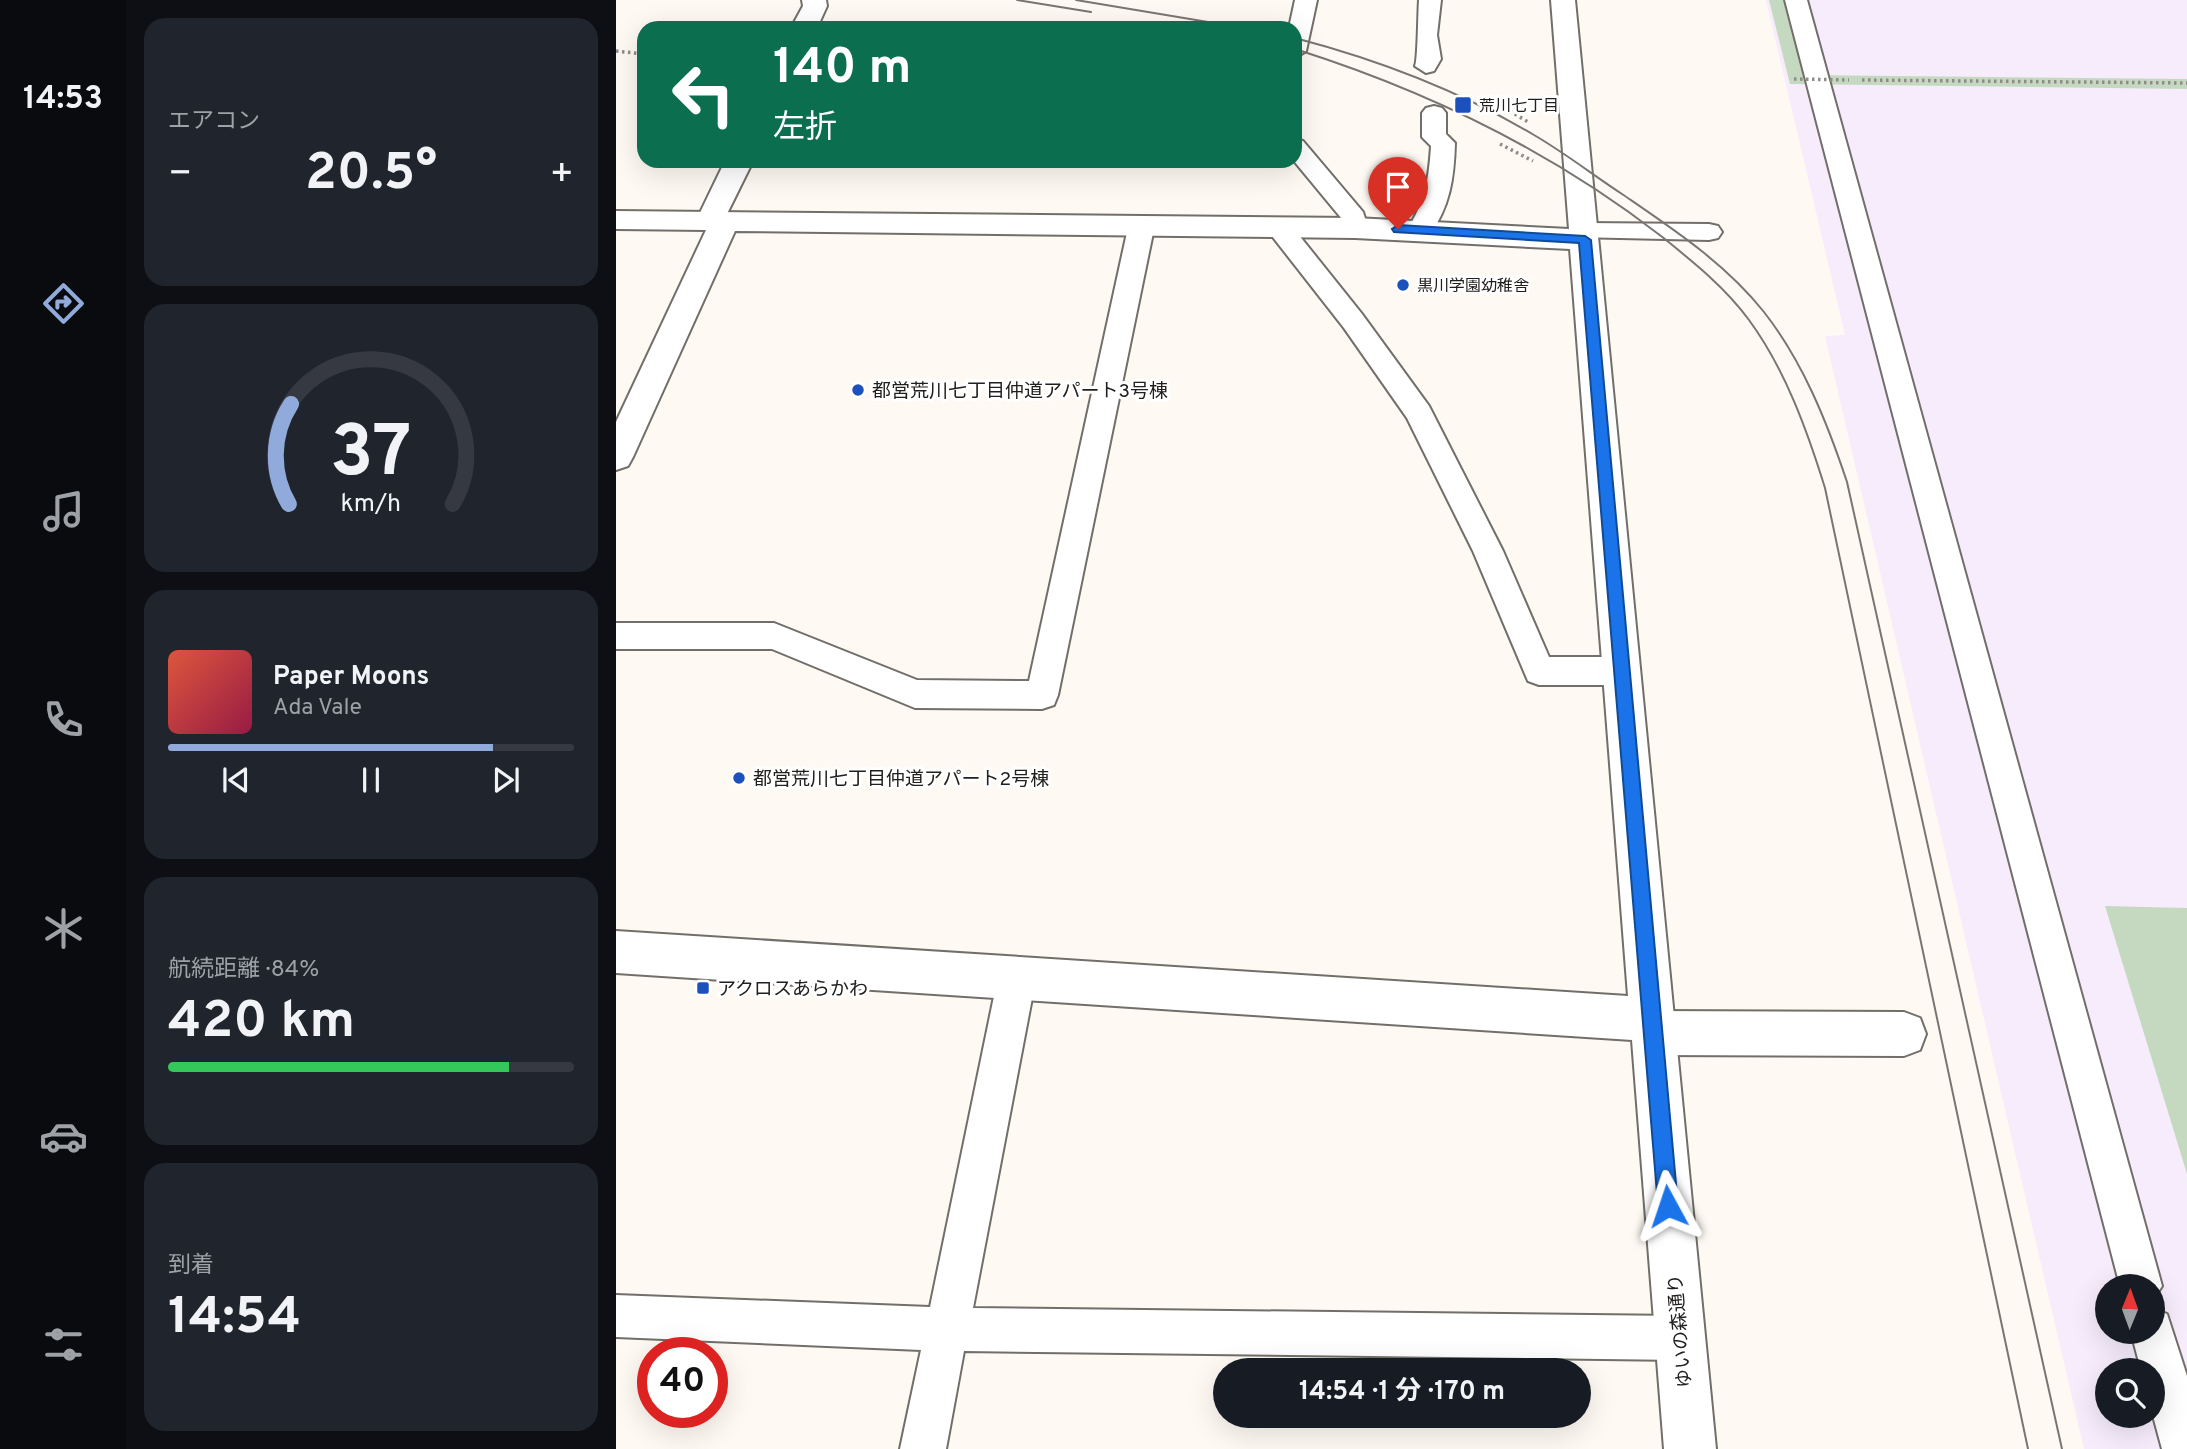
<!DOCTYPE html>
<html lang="ja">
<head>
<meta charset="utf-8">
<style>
	body { margin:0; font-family:Overpass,"Noto Sans JP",sans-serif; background:#20242c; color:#f1f3f6; height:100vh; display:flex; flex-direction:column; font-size:26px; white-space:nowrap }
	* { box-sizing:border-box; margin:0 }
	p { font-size:23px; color:#9ea1a6 }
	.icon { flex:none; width:38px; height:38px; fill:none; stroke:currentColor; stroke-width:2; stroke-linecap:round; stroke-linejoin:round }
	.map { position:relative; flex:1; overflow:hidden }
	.drawer { display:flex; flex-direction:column; gap:18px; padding:18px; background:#0d0f14; width:490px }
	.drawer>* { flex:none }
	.hud { position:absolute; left:21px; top:21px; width:665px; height:147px; border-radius:21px; box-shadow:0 7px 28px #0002; background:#0b6e4f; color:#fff; overflow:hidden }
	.needle { width:46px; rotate:1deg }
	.controls { position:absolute; left:1479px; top:1274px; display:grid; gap:14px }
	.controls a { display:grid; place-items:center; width:70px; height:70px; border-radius:50%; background:#171b24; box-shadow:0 7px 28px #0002; font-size:35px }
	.speed { position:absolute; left:21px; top:1337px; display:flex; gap:14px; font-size:35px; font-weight:700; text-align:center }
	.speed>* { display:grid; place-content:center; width:91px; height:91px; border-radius:50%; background:#171b24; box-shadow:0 7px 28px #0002; line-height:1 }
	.speed .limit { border:10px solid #d22; background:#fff; color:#111 }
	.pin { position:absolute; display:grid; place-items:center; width:60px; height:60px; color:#fff; margin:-72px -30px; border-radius:50% 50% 50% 0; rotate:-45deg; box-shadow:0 0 7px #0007 }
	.pin .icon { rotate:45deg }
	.me { position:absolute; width:77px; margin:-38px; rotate:355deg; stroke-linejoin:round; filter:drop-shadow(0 0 5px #0008) }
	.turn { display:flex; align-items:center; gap:24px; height:147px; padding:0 21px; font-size:32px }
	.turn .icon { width:91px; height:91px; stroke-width:2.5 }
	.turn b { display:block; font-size:49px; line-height:60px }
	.big { font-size:52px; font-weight:700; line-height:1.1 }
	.drawer .card { flex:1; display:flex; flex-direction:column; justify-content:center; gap:10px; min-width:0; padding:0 24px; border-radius:21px; background:#20242c }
	.drawer .dial { align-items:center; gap:0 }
	.dial svg { height:182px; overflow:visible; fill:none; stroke:#363941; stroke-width:7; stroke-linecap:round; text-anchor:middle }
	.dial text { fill:#f1f3f6; stroke:none }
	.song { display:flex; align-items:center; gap:21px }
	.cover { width:84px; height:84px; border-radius:10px; background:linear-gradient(135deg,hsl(10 70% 55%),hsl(340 70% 35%)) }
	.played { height:7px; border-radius:4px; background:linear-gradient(90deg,#91aadc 80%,#363941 80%) }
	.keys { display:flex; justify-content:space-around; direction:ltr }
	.heat { display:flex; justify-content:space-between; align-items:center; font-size:38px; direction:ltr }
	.charge { height:10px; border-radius:5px; background:linear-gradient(90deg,#34c759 84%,#363941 0) }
	.trip { position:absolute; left:597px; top:1358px; width:378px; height:70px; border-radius:35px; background:#171b24; box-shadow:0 7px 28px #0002; font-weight:700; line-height:70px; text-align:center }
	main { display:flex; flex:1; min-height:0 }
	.dock { display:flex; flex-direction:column; width:126px; justify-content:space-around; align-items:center; background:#090b0e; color:#9ea1a6 }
	.dock .icon { width:49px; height:49px }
	.dock .current { color:#91aadc }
	.dock b { font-size:32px; color:#f1f3f6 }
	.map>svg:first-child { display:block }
	.industrial { fill:#f6ecfc; fill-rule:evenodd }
	.green { fill:#c5d9c1 }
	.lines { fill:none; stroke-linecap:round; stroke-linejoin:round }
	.lane-casing { stroke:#726e69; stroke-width:4 }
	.street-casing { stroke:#726e69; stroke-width:4 }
	.secondary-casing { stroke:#726e69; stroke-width:4 }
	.path { stroke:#8f8c88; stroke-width:3.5; stroke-dasharray:2.5 3.5; stroke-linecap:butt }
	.lane { fill:#fff; fill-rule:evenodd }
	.street { fill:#fff; fill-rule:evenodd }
	.secondary { fill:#fff; fill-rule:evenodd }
	.tram { stroke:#797672; stroke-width:2 }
	.path-bridge { stroke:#8f8c88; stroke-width:3.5; stroke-dasharray:2.5 3.5; stroke-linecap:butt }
	.route { fill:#1a73e8; stroke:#114b97; stroke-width:2 }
	.poi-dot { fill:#1c50bd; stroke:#fff; stroke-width:2.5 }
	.labels { text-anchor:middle; stroke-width:6; stroke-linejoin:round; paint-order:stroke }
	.far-poi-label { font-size:16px; fill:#22201e; stroke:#fff; text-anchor:start }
	.poi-label { font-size:19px; fill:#22201e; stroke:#fff; text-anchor:start }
	.street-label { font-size:19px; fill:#22201e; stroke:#fff }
</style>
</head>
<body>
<main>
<nav class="dock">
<b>14:53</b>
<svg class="icon current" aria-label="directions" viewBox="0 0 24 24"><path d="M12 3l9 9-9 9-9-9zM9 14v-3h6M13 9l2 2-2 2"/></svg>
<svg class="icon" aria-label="music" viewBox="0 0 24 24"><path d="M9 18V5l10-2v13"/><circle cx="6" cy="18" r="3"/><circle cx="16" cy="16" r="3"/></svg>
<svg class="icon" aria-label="phone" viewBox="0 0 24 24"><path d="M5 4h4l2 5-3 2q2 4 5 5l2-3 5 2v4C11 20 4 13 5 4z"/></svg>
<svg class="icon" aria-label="climate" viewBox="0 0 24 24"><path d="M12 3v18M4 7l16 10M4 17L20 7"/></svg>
<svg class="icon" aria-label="car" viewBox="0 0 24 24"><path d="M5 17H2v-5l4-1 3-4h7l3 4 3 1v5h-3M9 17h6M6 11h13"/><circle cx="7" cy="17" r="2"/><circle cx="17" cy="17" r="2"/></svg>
<svg class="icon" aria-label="filters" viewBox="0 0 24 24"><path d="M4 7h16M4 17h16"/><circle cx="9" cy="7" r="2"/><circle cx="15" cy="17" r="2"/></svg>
</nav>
<section class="drawer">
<div class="card"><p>エアコン</p>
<div class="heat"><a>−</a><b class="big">20.5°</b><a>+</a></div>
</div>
<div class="card dial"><svg viewBox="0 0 100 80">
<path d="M14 69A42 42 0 1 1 86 69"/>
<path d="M14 69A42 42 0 0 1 15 25" stroke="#91aadc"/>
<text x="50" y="56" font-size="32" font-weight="700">37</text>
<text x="50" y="72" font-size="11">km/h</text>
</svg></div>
<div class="card">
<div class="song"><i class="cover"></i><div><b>Paper Moons</b><p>Ada Vale</p></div></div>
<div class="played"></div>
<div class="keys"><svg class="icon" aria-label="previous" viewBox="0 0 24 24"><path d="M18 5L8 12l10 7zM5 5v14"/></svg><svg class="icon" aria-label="pause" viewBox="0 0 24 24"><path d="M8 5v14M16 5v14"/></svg><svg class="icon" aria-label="next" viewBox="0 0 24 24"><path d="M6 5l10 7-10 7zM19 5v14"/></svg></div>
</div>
<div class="card"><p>航続距離 · 84%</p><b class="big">420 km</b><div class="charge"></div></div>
<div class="card"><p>到着</p><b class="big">14:54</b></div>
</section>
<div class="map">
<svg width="1571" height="1449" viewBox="0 0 1571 1449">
	<rect width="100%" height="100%" fill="#fefaf3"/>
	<path class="industrial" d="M1150 0H1571V1449H1468L1209 336 1229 335ZM1491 1286H1536V1332H1491ZM1491 1370H1536V1416H1491Z"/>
	<path class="green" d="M1153 0H1169L1189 75 1571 79V89L1174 84Z
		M1489 906 1571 908V1174Z"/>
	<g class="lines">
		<defs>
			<path id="lane" d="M679 0H701L690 51 679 58V28H673Z
				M803 0H825L821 35 825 59 818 71 810 73 799 66C802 60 802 13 803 0Z
				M1169 0H1191L1546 1286 1536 1302V1286H1504Z
				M818 106 826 108 830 113V134L839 143C838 179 834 206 813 236H795L791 230C809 202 813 179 815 146L806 137V113L810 108Z
				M679 139 687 141 747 212 752 228 748 234H730L726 219 678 161Z
				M525 220 534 222 538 228 442 695 438 705 426 709 299 708 156 649H0V623H158L301 680 413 681 512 228 516 222Z
				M665 222 674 224 746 314 813 406 887 551 933 657H1005L1016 661 1021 671 1016 681 1005 685H923L912 681 857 551 791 418 728 328 656 236 652 230 656 224Z
				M968 223 1093 224 1102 226 1106 232 1102 238 1093 240 959 237 955 231 959 225Z
				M401 959 414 964 420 977 357 1308 1064 1316 1079 1323 1086 1338 1079 1353 1064 1360 348 1351 330 1449H284L305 1350 0 1337V1295L314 1307 382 977 388 964Z
				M1536 1308 1551 1314 1571 1376V1449H1546L1536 1412V1370H1525L1515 1332H1536Z"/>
			<path id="street" d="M186 0H210L211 6 201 28H175L187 6Z
				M109 161H137L104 228 94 230 84 228 80 221Z
				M1036 1011 1288 1012 1304 1018 1310 1034 1304 1050 1288 1056 1036 1055 1020 1049 1014 1033 1020 1017Z"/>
			<path id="secondary" d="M935 0H959L1100 1449H1048L1016 1040 0 973V931L1012 996 954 249 739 238 119 231 17 457 12 466 0 470V422L90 230 0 229V211L739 218 953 229Z"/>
		</defs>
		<use href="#lane" class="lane-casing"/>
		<use href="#street" class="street-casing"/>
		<use href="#secondary" class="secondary-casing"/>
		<path class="path" d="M0 51 28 54
			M1246 80 1571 83
			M878 102 914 123
			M884 144 917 161"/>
		<use href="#lane" class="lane"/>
		<use href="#street" class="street"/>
		<use href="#secondary" class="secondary"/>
		<path class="tram" d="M401 0 475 12
			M460 0 628 28
			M679 38C763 60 844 91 918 135 949 153 977 175 1006 194 1057 229 1109 263 1148 312 1187 362 1211 422 1231 482L1446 1449
			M679 49C812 91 934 150 1045 236 1076 261 1109 287 1133 320 1169 369 1191 430 1209 488L1412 1449"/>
		<path class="path-bridge" d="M1178 79 1233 80"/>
	</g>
	<path class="route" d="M782 225 969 236 975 240 1062 1206 1059 1213 1052 1216 1045 1213 1042 1206 963 243 778 232 776 229Z"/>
	<g class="poi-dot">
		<rect x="838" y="96" width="18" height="18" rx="3.5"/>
		<circle cx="787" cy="285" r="7"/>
		<circle cx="242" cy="390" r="7"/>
		<circle cx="123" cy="778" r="7"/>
		<rect x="80" y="981" width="14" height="14" rx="3.5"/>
	</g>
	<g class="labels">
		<g class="far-poi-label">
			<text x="863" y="111">荒川七丁目</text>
			<text x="801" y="291">黒川学園幼稚舎</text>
		</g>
		<g class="poi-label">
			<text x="256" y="397">都営荒川七丁目仲道アパート3号棟</text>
			<text x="137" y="785">都営荒川七丁目仲道アパート2号棟</text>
			<text x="101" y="995">アクロスあらかわ</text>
		</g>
		<g class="street-label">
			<text transform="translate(1063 1331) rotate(-95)" y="7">ゆいの森通り</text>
		</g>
	</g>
</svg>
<div class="controls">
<a><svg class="needle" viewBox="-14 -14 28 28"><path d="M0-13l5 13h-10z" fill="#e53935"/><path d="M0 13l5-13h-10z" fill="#9ea1a6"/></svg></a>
<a><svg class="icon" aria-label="search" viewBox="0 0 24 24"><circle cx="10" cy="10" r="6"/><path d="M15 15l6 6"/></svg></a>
</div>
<div class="speed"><div class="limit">40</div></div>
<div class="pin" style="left:782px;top:229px;background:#d93025"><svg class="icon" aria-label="arrive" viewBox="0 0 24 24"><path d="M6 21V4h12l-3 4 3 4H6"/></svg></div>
<svg class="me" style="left:1052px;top:1206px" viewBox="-20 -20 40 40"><path d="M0-17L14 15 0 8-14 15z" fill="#1a73e8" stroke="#fff" stroke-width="4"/></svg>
<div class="trip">14:54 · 1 分 · 170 m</div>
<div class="hud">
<div class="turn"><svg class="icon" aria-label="left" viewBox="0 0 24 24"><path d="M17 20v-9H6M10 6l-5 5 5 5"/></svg><div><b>140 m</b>左折</div></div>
</div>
</div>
</main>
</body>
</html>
